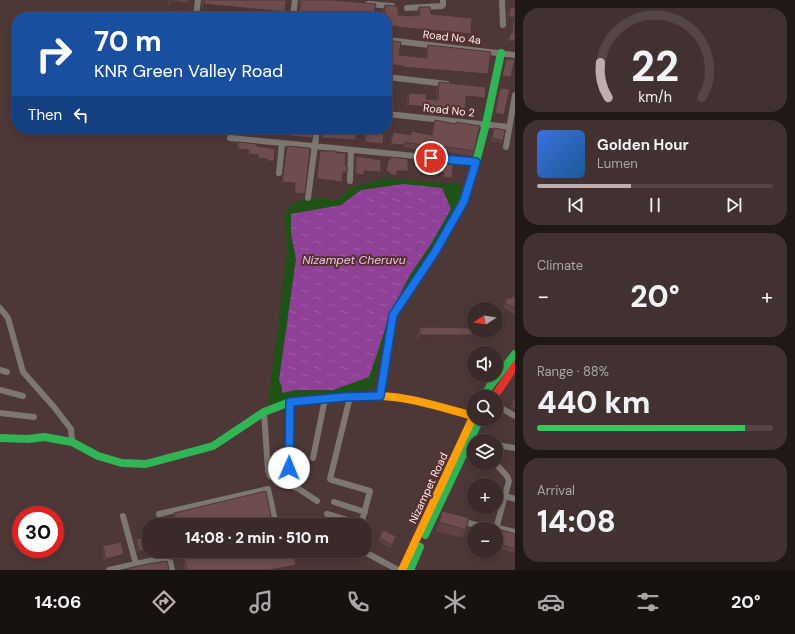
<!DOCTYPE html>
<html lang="en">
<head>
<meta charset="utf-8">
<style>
	body { margin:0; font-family:"DM Sans",sans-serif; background:#413231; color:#f1f3f6; height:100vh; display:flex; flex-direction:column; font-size:15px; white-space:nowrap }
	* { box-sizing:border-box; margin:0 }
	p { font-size:13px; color:#aba7a8 }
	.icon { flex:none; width:22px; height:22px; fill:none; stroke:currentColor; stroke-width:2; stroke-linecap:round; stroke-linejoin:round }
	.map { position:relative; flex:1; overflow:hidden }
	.details { display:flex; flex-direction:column; gap:8px; padding:8px; background:#201717; width:280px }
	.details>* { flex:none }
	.hud { position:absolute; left:12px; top:12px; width:380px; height:122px; border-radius:16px; box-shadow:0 2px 10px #0003,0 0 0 1px #544646; background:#1a4fa0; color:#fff; overflow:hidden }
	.needle { width:26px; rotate:258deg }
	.buttons { position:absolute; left:467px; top:302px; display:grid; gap:8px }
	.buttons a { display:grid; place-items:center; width:36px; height:36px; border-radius:50%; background:#3a2a29; box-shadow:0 2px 10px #0003,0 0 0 1px #544646; font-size:20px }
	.speed { position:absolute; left:12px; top:506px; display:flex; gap:8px; font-size:20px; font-weight:700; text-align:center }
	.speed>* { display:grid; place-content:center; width:52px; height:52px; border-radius:50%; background:#3a2a29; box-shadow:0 2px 10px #0003,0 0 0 1px #544646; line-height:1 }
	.speed .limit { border:6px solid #d22; background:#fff; color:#111 }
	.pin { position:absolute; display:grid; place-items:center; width:34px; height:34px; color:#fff; margin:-17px; border:2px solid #fff; border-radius:50%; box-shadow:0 1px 4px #0007 }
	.me { position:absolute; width:44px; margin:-22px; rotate:1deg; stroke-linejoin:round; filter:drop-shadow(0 0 3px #0008) }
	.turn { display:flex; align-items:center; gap:14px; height:84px; padding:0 16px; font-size:18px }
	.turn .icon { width:52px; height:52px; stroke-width:2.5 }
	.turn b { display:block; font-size:28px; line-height:34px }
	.then { display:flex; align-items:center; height:38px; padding:0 16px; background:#0003; gap:8px; font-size:15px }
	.big { font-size:30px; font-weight:800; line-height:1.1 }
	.details .card { flex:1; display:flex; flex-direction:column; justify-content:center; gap:6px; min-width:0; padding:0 14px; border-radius:16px; background:#413231 }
	.details .dial { align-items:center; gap:0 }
	.dial svg { height:104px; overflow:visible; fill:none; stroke:#544646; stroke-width:7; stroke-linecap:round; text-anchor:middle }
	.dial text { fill:#f1f3f6; stroke:none }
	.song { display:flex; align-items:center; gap:12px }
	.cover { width:48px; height:48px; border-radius:6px; background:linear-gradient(135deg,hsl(220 70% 55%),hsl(210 70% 35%)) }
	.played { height:4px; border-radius:2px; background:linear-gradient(90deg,#bfaead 40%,#544646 40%) }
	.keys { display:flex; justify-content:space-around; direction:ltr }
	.heat { display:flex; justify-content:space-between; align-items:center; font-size:22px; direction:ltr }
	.charge { height:6px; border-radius:3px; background:linear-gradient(90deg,#34c759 88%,#544646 0) }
	.trip { position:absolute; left:142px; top:518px; width:230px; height:40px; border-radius:16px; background:#3a2a29; box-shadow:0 2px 10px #0003,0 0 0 1px #544646; font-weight:800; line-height:40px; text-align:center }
	.dock { display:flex; height:64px; justify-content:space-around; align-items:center; background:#171110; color:#aba7a8 }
	.dock .icon { width:28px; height:28px }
	.dock .current { color:#bfaead }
	.dock b { font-size:18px; color:#f1f3f6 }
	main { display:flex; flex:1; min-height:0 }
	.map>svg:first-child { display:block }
	.green { fill:#1d5314 }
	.water { fill:url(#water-ripples) }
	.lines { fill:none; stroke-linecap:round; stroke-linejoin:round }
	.street { stroke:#7d7772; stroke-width:6 }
	.fast { stroke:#30b455; stroke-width:8 }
	.slow { stroke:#ff9f0a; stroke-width:8 }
	.jam { stroke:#e5322d; stroke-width:8 }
	.wall { fill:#5f4243 }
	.shaded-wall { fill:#4e3637 }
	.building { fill:#6f4d4e; stroke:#4e3637 }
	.route-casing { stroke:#114b97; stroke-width:10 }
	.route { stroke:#1a73e8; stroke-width:7 }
	.labels { text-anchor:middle; stroke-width:4; stroke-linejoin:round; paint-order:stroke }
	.street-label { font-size:11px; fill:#fdeeed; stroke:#55302f }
	.water-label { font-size:12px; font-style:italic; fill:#ebc2f1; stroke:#55302f }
</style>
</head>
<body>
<main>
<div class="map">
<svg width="515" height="570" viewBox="0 0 515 570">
	<defs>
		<pattern id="water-ripples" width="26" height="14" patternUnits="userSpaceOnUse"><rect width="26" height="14" fill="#8e4197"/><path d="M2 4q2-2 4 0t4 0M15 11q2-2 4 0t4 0" fill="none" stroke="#9f5da6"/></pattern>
	</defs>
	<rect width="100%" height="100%" fill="#4d3837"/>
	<path class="green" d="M385 178 462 185 457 208 435 249 399 295 390 311 373 389 302 398 268 404 282 297 287 252 285 221 286 212 293 203 318 197 333 201 338 199 351 188Z"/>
	<path class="water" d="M404 184 442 188 451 209 431 244 410 275 390 313 378 351 369 377 333 390H296L282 393V387L279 380 296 259 291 233V214L341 205 361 190Z"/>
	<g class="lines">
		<path class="street" d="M502 0 503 25
			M368 4 392 6
			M407 8 442 6 443 5V0
			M197 17 196 16 198 0
			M293 17 295 0
			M387 40 515 55
			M387 77 447 84
			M387 114 509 127
			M230 138 476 162
			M506 147 515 95
			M279 173 282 143
			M350 181 351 150
			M308 198 317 129
			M0 308 8 318 23 372 54 407 71 429 72 442
			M0 370 7 372
			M0 390 23 396
			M350 397 330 479 332 480 370 491 361 525
			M496 405 515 416
			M264 412 268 471 270 476 299 489 317 501
			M0 413 34 417
			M496 445 515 448
			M463 454 474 456
			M313 458 325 399
			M495 463 507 476 509 481 497 525 498 528 515 532
			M289 468 290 402
			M505 496 515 499
			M334 502 365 512
			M327 514 361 524
			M123 516 136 564
			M461 521 491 529
			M162 525 159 514 268 489 276 525
			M312 525H313
			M168 551 172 570
			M363 551 398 570
			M109 570 195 551"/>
		<path class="fast" d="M380 396 393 315 435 252 463 201 476 162 486 124 501 53
			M484 397 490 386 515 354
			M0 438 28 439 44 437 72 442 98 456 122 463 146 464 213 446 264 412 290 402 300 401
			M425 535 480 419
			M410 570 420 547"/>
		<path class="slow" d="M300 401C326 399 353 395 380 396 411 397 443 408 473 416
			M402 570 474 415"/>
		<path class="jam" d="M494 397 515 366"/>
	</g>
	<path class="wall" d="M169 0H189L186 10 168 8Z
		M202 0H286L285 12 284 17H253L201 12Z
		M299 0H334L374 13 382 14 383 9 385 5 398 15 413 16 418 15 417 12 419 7 431 14 471 34 469 38 298 15Z
		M510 8H515V46H507L508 38 510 33 511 34 512 22H507L508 13Z
		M428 45 486 79 401 71 399 55 426 58V49Z
		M506 59 511 77 510 81 501 80 505 63Z
		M439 82 485 98 483 103 465 101V110L463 114H455L454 116 435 115V113L406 110 407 98 409 93 426 99 436 100 437 87Z
		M500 88 504 115 502 119 493 118 498 92Z
		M435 120 474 151 472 156 427 149 426 151 404 147 403 150 389 148 391 137 393 132 410 135 411 131 431 135 433 125Z
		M494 128 503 141 502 143 491 141Z
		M322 129H384L381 148 364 146V133L356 132 354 145 320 142Z
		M238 142 257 146 273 164H266V162L257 161V158L248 157V153L237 152V145Z
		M287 146 304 197 294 196V186L281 185 286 149Z
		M320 151 336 153 345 165 347 172 346 175H343L341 185 316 182 319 154Z
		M356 156 381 172 379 175 364 174 363 177H355V159Z
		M421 160 452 178 451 181H442V177L419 175V163Z
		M515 295V315L503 308 505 303 514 297Z
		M420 327 481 335 478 344 417 343V336Z
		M514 398H515V409L511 407Z
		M442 511 466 530 463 538 436 531Z
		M174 513 272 521 271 524 267 525H175L173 516Z
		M496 529 515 534V553L496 548Z
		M379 538 395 539 391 548 378 541Z
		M136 539 149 551H153L138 554 135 542Z
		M103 546 124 554 123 557 105 562 102 549Z
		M184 557 294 568 284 570H185L183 560Z"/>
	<path class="shaded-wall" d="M413 0H430L429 2 412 3Z
		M459 0H465L463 4H458Z
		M507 0H515V1L507 2Z
		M171 1 189 3 186 10 168 8Z
		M204 4 285 12 284 17H253L201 12Z
		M509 17H514L512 22H507Z
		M387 26 471 34 469 38 387 30Z
		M509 41H515V46H507Z
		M387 64 403 66 402 70 387 68Z
		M403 67 488 74 486 79 401 71Z
		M502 76 511 77 510 81 501 80Z
		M466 96 485 98 483 103 464 101Z
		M408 105 437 108 435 113 406 110Z
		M456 109 465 110 463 114H455L454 116 435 115 437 110Z
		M495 113 504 115 502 119 493 118Z
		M356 129H366L364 133 355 132Z
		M230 130 312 138 311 141 229 133Z
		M321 138 356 140 354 145 320 142Z
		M365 142 383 144 381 148 364 146Z
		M391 144 404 145 403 150 389 148Z
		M238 149 249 150 248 153 237 152Z
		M249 154 258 155 257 158 248 157Z
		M258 158 267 159 266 162 257 161Z
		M267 161H274L273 164H266Z
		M364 171 381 172 379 175 363 174Z
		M397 171H408L406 174H396Z
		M343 172H347L346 175H342Z
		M386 172H390L389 175H384Z
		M420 172 444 173 442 177 419 175Z
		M356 174 364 175 363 177H355Z
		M390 175H397L395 178H388Z
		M443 177 452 178 451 181H442Z
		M317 179 342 182 341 185 316 182Z
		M282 182 295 183 294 186 281 185Z
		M295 193 305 194 304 197 294 196Z
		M420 335H481L478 344 417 343Z
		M272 521 271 524 267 525H254Z
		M149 549V551H153L138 554 139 551Z
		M124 554 123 557 105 562 106 559Z
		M296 565 294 568 284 570H270Z"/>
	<path class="building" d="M171 0H189V3L171 1Z
		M204 0H286L285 12 204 4Z
		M301 0H334L376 4 374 13 384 14 385 5 398 6V15L414 16V15H420L419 7H430L431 14 472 18 471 34 387 26V17H296L299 13Z
		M510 8H515V41H509L510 33 512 34 514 17H509Z
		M387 40 401 42 399 55 427 58 428 45 491 52 488 74 403 67V66L387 64Z
		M506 59H515L511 77 502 76Z
		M439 82 486 87 485 98 466 96 465 110 456 109V111L437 110V108L408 105 409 93 427 94 426 99 438 100Z
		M500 88 510 89 504 115 495 113Z
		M435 120 456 124V122L480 126 474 151 428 144V146L405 142 404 145 391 144 393 132 411 135V131L432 135Z
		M494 128 505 130 503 141 492 138Z
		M230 129H313L312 138 230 130Z
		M323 129H356V140L321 138Z
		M366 129H384L383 144 365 142Z
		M238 142 257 144V146L275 149 274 161H267V159L258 158V155L249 154V150L238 149Z
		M287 146 310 148 305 194 295 193V183L282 182Z
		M320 151H336V153H346L345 165H347V172H343L342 182 317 179Z
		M356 156 381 160V172L364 171V175L356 174Z
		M391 157 408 159V171H397V175H390V172H386L388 160H390Z
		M421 160 453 162 452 178 443 177 444 173 420 172Z
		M515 295V308L505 303 508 297 511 299 512 296 514 297Z
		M420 327 474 328V331H481V335H420Z
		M514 398H515V405L512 404Z
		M266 491 272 521 254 525H177L174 513Z
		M442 511 469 518 466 530 439 522Z
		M488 528H495L515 534V549L496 543V529H488Z
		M383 530 396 536 392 545 379 538Z
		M149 536V549L139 551 136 539Z
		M121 542 124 554 106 559 103 546Z
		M213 551H293L296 565 270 570H187L184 557Z
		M167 561 169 570H121L147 564Z"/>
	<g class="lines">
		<defs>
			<path id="route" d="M289 468 290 402 344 397 380 396 393 315 435 252 464 201 476 162 431 158"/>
		</defs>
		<use href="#route" class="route-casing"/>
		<use href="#route" class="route"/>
	</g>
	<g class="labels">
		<g class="street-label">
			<text transform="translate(452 37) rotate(6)" y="4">Road No 4a</text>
			<text transform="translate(449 110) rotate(6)" y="4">Road No 2</text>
			<text transform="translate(428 488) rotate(-65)" y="4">Nizampet Road</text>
		</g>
		<g class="water-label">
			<text x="354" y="264">Nizampet Cheruvu</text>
		</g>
	</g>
</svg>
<div class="buttons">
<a><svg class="needle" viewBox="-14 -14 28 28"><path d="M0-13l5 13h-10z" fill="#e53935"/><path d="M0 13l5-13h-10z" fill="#aba7a8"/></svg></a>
<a><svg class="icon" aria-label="sound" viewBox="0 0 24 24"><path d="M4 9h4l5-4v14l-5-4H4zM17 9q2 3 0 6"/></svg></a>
<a><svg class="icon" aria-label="search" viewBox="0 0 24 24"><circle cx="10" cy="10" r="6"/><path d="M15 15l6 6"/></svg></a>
<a><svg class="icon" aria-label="layers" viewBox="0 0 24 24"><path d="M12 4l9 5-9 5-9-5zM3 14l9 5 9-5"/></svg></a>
<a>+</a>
<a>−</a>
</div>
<div class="speed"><div class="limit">30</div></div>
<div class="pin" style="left:431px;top:158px;background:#d93025"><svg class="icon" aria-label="arrive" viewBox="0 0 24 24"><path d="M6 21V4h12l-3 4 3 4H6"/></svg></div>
<svg class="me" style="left:289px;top:468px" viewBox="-20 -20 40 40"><circle r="19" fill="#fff"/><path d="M0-13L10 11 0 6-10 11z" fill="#1a73e8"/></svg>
<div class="trip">14:08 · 2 min · 510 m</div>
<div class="hud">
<div class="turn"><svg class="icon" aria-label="right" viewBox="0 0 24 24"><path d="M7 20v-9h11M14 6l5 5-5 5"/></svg><div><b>70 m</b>KNR Green Valley Road</div></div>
<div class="then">Then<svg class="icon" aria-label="left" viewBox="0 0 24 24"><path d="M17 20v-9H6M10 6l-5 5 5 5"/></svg></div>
</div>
</div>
<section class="details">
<div class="card dial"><svg viewBox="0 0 100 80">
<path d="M14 69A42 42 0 1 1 86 69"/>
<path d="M14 69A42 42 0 0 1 8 42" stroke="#bfaead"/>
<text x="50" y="56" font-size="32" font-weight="700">22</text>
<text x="50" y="72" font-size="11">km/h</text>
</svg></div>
<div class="card">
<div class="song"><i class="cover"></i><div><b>Golden Hour</b><p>Lumen</p></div></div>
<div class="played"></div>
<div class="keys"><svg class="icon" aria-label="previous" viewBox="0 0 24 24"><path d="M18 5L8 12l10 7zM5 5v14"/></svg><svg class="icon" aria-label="pause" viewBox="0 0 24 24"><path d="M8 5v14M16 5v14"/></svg><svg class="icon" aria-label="next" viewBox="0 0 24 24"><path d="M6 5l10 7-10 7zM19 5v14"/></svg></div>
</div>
<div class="card"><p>Climate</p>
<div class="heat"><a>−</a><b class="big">20°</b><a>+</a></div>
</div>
<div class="card"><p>Range · 88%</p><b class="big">440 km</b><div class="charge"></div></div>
<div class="card"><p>Arrival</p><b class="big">14:08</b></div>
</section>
</main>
<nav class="dock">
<b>14:06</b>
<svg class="icon current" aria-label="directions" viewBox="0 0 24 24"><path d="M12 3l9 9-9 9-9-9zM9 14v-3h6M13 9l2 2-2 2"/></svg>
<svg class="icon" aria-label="music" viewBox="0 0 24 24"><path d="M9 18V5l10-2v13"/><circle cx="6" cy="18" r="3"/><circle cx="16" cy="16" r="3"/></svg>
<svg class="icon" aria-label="phone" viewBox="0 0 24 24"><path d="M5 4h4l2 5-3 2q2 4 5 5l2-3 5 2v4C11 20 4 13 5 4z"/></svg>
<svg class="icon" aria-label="climate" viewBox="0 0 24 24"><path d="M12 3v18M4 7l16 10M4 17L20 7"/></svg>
<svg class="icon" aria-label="car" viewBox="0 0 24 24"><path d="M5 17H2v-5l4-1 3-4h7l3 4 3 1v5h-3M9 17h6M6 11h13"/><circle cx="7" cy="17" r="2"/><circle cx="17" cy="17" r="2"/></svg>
<svg class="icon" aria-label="filters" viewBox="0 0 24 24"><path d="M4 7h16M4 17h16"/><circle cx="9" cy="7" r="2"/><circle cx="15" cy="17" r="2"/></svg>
<b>20°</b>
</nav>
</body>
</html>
